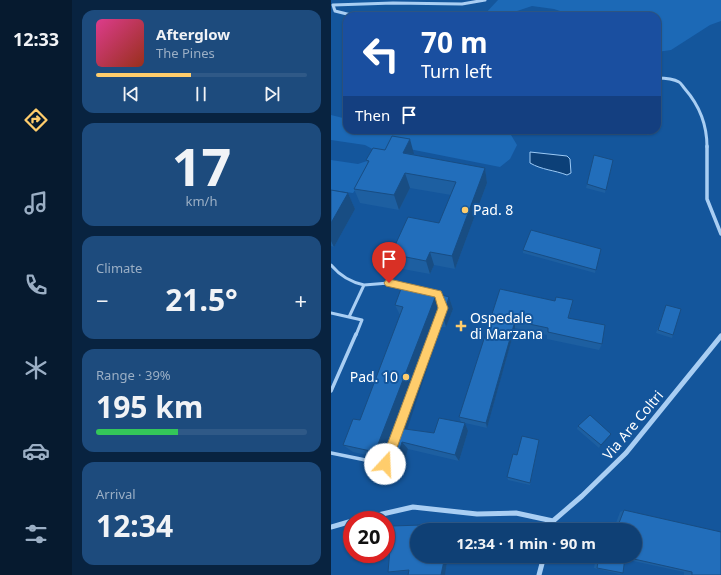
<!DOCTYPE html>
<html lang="en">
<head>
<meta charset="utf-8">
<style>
	body { margin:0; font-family:"Noto Sans",sans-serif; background:#1d4b7d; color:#f1f3f6; height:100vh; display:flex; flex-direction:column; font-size:15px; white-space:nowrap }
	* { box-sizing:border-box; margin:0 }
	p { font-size:13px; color:#9bafc5 }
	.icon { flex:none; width:22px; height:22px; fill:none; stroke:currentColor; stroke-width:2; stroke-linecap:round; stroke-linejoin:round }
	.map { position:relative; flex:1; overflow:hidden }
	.details { display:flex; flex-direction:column; gap:10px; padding:10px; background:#082340; width:259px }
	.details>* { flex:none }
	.hud { position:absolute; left:12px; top:12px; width:318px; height:122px; border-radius:12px; box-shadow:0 1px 3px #0004,0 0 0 1px #2f5987; background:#1a4fa0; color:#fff; overflow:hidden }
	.speed { position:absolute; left:12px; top:511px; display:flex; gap:8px; font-size:20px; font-weight:700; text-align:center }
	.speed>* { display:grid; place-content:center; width:52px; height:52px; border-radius:50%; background:#0f4075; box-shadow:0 1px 3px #0004,0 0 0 1px #2f5987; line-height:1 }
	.speed .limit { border:6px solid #d22; background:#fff; color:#111 }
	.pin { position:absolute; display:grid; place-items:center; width:34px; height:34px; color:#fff; margin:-41px -17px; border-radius:50% 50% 50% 0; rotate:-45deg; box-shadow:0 0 4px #0007 }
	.pin .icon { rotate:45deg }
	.me { position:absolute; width:44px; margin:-22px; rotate:20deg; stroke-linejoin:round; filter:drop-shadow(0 0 3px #0008) }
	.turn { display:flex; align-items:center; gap:14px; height:84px; padding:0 12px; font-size:18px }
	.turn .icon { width:52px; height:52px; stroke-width:2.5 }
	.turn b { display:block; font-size:28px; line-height:34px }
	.then { display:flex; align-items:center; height:38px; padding:0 12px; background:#0003; gap:8px; font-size:15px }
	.big { font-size:30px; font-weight:700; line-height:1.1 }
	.details .widget { flex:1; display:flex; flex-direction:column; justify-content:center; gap:6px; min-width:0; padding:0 14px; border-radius:12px; background:#1d4b7d }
	.details .dial { align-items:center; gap:0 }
	.dial b { font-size:52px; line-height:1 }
	.song { display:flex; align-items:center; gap:12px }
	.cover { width:48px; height:48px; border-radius:6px; background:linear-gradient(135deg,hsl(330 70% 55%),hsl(10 70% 35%)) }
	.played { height:4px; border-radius:2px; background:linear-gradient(90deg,#ffcd6c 45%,#2f5987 45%) }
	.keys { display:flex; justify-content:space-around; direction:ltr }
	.heat { display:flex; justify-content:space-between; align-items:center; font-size:22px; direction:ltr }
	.charge { height:6px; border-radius:3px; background:linear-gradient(90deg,#34c759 39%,#2f5987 0) }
	.trip { position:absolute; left:79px; top:523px; width:232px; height:40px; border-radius:20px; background:#0f4075; box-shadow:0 1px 3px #0004,0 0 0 1px #2f5987; font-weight:700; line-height:40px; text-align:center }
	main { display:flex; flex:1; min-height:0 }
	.tab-bar { display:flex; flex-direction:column; width:72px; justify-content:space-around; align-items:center; background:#061a2f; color:#9bafc5 }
	.tab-bar .icon { width:28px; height:28px }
	.tab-bar .current { color:#ffcd6c }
	.tab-bar b { font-size:18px; color:#f1f3f6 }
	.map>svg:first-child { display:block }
	.green { fill:#1c69b6 }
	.water { fill:#0c4078; stroke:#9ccaf6 }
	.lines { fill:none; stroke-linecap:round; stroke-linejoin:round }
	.service-far1 { stroke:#a9cef3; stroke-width:3 }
	.service { stroke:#a9cef3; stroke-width:3.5 }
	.minor-far2 { stroke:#a9cef3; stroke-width:3 }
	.minor-far1 { stroke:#a9cef3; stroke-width:3.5 }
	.minor { stroke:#a9cef3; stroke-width:5 }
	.wall { fill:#1d5fa1 }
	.shaded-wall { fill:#184d83 }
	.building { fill:#226ebb; stroke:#184d83 }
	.route { fill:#ffcd6c; stroke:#a68546 }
	.poi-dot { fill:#ffcd6c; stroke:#14569c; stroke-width:1.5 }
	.labels { text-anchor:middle; stroke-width:4; stroke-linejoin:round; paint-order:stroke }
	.poi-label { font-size:14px; fill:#fff; stroke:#14569c; text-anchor:start }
	.street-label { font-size:14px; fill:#fff; stroke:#14569c }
</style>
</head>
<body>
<main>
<nav class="tab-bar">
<b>12:33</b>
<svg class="icon current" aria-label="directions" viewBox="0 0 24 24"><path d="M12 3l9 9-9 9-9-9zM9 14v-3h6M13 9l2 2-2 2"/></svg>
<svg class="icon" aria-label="music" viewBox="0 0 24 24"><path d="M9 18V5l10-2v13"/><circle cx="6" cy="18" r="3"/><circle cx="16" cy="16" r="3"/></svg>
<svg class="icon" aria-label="phone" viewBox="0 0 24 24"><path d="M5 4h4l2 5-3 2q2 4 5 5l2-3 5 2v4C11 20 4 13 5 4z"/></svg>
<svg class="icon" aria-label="climate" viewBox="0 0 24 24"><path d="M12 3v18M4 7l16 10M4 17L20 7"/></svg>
<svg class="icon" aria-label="car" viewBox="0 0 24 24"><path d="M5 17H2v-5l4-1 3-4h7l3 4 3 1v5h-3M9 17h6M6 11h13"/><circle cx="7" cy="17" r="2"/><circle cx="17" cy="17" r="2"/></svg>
<svg class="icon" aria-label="filters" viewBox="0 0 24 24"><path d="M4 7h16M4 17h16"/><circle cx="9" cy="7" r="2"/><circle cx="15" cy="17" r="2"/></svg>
</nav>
<section class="details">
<div class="widget">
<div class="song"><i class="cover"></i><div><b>Afterglow</b><p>The Pines</p></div></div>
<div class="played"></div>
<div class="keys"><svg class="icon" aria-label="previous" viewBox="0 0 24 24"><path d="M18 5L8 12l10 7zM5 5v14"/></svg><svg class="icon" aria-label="pause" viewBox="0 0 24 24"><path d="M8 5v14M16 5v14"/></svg><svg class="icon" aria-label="next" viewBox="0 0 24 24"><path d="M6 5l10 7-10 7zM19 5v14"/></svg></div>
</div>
<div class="widget dial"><b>17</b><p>km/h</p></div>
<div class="widget"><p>Climate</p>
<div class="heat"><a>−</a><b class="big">21.5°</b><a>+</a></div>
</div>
<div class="widget"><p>Range · 39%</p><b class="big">195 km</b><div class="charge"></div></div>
<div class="widget"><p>Arrival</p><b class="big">12:34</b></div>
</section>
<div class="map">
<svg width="390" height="575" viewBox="0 0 390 575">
	<rect width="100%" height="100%" fill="#14569c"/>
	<path class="green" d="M167 0H390V21L379 25 340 50 326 52V16H237L232 12 223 9 201 6 171 16H152Z
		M0 115 16 119V130H177L186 145 179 159 169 167 58 145 22 193 0 190V160L27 164 42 159 47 152 34 145 0 140Z"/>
	<path class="water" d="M199 152 236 156 239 159 240 173 236 175C223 170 211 170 199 163Z"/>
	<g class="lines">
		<path class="service-far1" d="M0 265C9 276 19 282 33 285
			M0 313 31 320 25 335
			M18 317 33 285 58 283 107 294 111 304"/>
		<path class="service" d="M0 391 25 334
			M0 453 54 464 57 456"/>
		<path class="minor-far2" d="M24 16 4 11 2 5 62 3 131 4 154 0
			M326 78C333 78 341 78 348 82 350 83 352 87 354 89 368 105 376 125 376 147"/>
		<path class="minor-far1" d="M376 146V199L390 234"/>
		<path class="minor" d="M25 520 82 507 146 514 185 513 222 521
			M222 521 251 496 295 453 390 336
			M0 527 21 521
			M220 530 222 521
			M208 575 213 556"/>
	</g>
	<path class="wall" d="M83 155 154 168 156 183 124 269 103 265 99 274 66 268 60 254 108 223 120 195 79 188 68 210 29 203 23 189 37 164 35 160Z
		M282 160 274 193 255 188 256 184Z
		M0 190 17 193 24 209 3 247 0 246Z
		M270 249 264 273 192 253V250Z
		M169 289 224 301 242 300 238 318 271 344 268 350 216 339V335L184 328 156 428 130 422 128 417Z
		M104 293 108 305 118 297 122 309 115 327H110L76 429 103 433 134 423 137 431 128 461 77 449 73 463 59 460 54 455 53 459 22 452 12 445 29 420 69 315 64 305Z
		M335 305 342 335 341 338 325 333Z
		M247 426 280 434 278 437 268 448 246 429Z
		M208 440 199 485 177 480 176 477 186 455Z
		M293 510 390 575H353V572L293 559 292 573 288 574 263 568 265 556H304V530H271L272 526 275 523H285L289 512Z
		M120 524 123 526 86 556H117L114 575 78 571 62 572H57Z"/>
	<path class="shaded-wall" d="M79 139 83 154 72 153Z
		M154 168 156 183 124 269 121 256Z
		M74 173 79 188 68 210 63 195Z
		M17 193 24 209 3 247 0 241V223Z
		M99 252 103 265 99 274 95 261Z
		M105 295 109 308 52 453 54 455 53 459 44 452Z
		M118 297 122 309 115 327 112 316Z
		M106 315 110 327 74 436 67 428Z
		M184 321V328L156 428 155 423Z
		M134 423 137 431 128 461 124 455Z
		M280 434 278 437 268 448 270 445Z
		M71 442 77 449 73 463 67 456Z
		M120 524 123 526 122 530H119Z
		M114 556H117L114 575H110Z"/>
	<path class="building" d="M61 136 79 139 72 153 154 168 121 256 99 252 95 261 60 254 77 217 108 223 125 182 74 173 63 195 23 189 38 161 35 160 42 148 54 150Z
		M263 155 282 160 275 190 256 184Z
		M0 190 17 193 0 223Z
		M200 230 270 249 265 270 192 250Z
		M71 286 104 293 105 295 44 452 12 445 22 419 29 420 72 307 64 305Z
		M169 289 224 301 225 297 242 300 237 318 274 325 271 344 217 332V328L184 321 155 423 128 417Z
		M111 295 118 297 112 316 106 315 67 428 103 433 108 418 134 423 124 455 71 442 67 456 52 453Z
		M335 305 350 309 342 335 327 330Z
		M259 415 280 434 270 445 247 426Z
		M191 436 208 440 199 483 176 477 182 454 186 455Z
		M293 510 390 532V575H361V572L294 557 292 573 266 568 268 556H304V530H274L275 523H288Z
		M120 524 119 530H86V556H114L110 575H77L78 570 57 572 61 526Z"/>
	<path class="route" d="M58 279 110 291 117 308 60 464 58 468 54 469 50 468 49 464 107 308 104 297 55 286 53 283 55 280Z"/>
	<g class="poi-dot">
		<circle cx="134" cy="210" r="4"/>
		<path d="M128 320h4v4h4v4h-4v4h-4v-4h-4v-4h4z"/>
		<circle cx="75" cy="377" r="4"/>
	</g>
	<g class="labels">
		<g class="poi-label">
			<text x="142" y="215">Pad. 8</text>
			<text x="139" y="323">Ospedale<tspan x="139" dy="16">di Marzana</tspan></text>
			<text x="67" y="382" text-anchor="end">Pad. 10</text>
		</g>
		<g class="street-label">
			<text transform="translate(302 425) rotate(-50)" y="5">Via Are Coltri</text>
		</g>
	</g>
</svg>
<div class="speed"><div class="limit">20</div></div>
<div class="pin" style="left:58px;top:283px;background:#d93025"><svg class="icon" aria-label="arrive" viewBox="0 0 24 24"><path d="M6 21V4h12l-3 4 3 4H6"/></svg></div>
<svg class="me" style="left:54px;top:464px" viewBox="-20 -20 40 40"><circle r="19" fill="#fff"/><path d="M0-13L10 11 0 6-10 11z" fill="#ffcd6c"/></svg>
<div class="trip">12:34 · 1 min · 90 m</div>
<div class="hud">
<div class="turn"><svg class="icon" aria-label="left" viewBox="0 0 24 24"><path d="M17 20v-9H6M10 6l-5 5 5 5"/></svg><div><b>70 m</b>Turn left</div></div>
<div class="then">Then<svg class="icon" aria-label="arrive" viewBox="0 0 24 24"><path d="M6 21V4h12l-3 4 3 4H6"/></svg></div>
</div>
</div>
</main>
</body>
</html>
